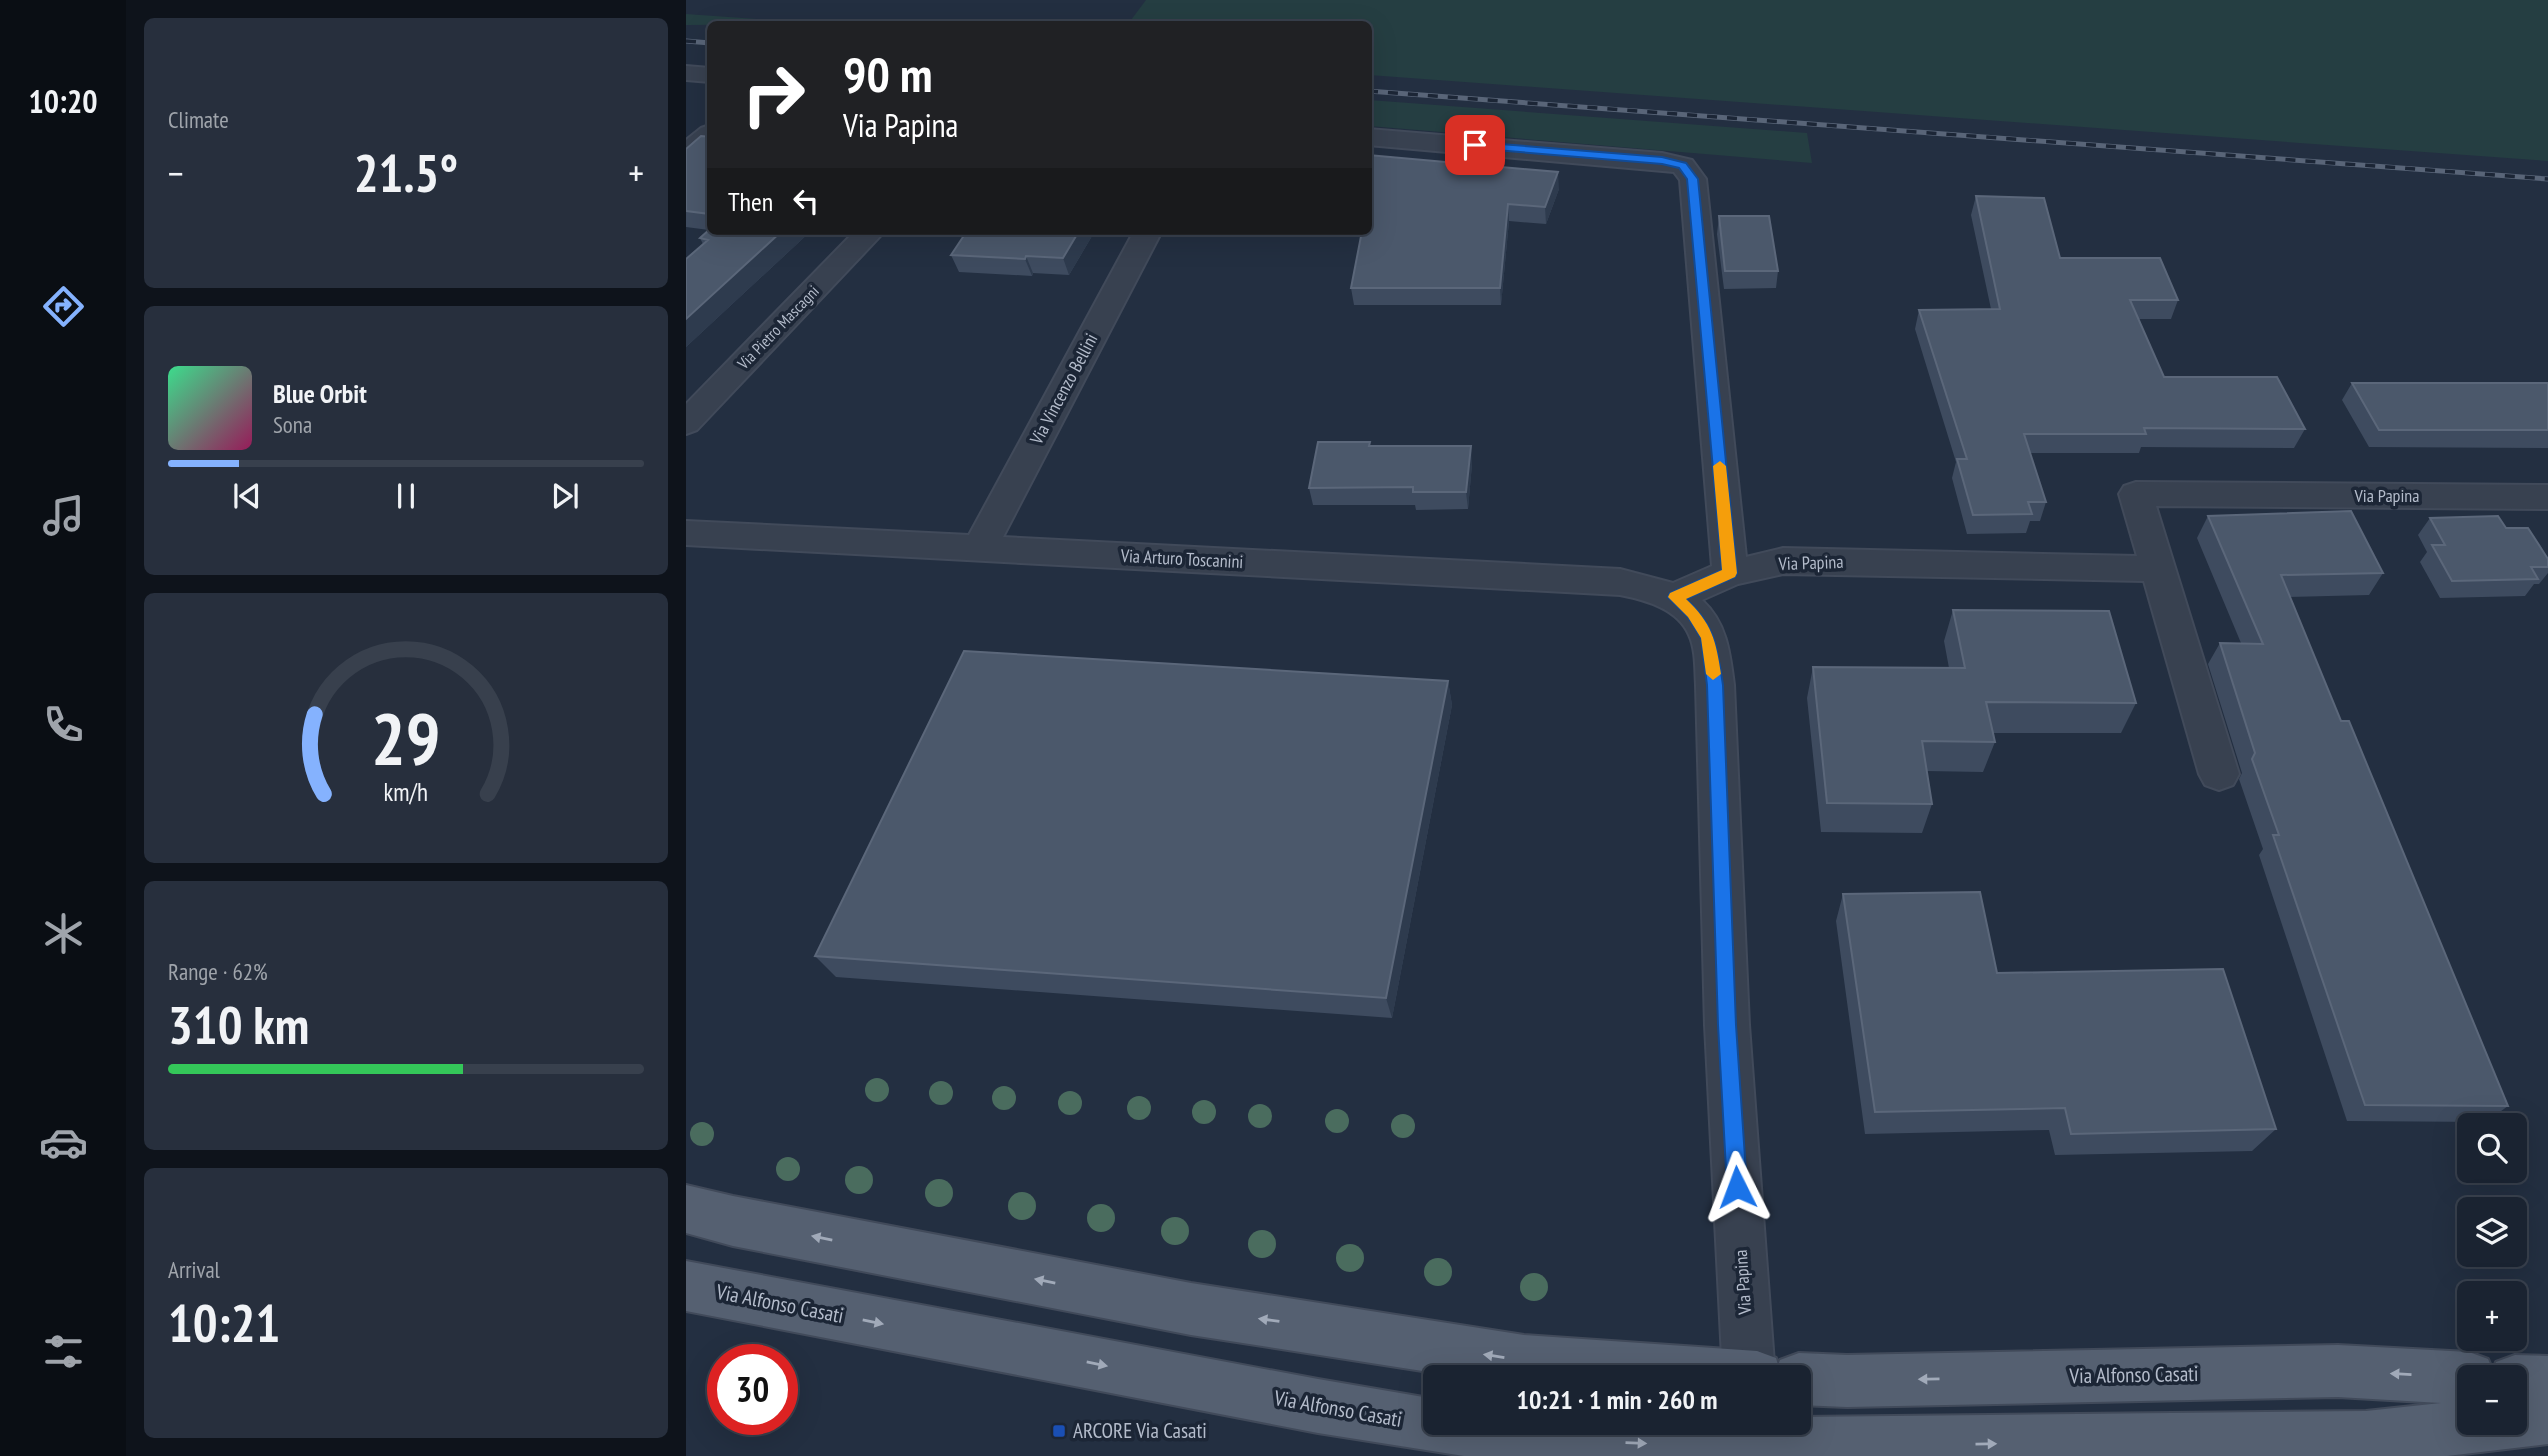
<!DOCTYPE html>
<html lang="en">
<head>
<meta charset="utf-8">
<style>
	body { margin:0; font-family:"PT Sans Narrow",sans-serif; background:#272f3d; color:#f1f3f6; height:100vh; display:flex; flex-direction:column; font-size:26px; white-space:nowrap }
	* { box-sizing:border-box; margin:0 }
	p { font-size:23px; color:#9fa4ab }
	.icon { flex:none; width:38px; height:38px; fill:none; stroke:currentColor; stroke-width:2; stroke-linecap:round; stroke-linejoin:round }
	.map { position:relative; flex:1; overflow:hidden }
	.side { display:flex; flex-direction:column; gap:18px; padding:18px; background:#0e131b; width:560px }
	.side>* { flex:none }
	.hud { position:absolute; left:21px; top:21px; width:665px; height:214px; border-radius:10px; box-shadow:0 7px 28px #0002,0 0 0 2px #38404d; background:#202124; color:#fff; overflow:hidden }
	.tools { position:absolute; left:1771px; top:1113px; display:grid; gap:14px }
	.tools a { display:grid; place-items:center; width:70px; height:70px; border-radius:10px; background:#1a2331; box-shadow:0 7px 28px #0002,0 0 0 2px #38404d; font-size:35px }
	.speed { position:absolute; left:21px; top:1344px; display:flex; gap:14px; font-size:35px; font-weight:700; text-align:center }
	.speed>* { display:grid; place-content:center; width:91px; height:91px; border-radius:50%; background:#1a2331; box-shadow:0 7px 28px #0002,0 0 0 2px #38404d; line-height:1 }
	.speed .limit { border:10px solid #d22; background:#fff; color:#111 }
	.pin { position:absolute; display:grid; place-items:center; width:60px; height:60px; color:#fff; margin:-30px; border-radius:14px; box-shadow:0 4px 10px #0006 }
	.me { position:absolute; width:77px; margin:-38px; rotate:357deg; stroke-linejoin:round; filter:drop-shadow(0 0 5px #0008) }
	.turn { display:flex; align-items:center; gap:24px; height:147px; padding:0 21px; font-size:32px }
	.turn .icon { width:91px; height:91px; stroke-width:2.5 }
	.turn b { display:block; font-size:49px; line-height:60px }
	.then { display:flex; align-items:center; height:66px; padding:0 21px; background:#0003; gap:14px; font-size:26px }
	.big { font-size:52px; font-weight:600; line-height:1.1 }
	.side .tile { flex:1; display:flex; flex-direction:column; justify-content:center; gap:10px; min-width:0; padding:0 24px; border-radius:10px; background:#272f3d }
	.side .dial { align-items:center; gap:0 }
	.dial svg { height:182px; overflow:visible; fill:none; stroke:#38404d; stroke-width:7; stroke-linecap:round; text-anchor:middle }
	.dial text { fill:#f1f3f6; stroke:none }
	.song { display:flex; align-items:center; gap:21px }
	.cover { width:84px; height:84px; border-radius:10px; background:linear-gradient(135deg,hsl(150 70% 55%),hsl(330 70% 35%)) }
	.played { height:7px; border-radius:4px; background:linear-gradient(90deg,#85b2fe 15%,#38404d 15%) }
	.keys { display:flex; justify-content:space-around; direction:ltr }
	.heat { display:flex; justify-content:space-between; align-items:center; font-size:38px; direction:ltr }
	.charge { height:10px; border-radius:5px; background:linear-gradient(90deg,#34c759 62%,#38404d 0) }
	.trip { position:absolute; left:737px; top:1365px; width:388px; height:70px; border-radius:10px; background:#1a2331; box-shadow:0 7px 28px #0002,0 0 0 2px #38404d; font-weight:600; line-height:70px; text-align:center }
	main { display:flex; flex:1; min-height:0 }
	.tabs { display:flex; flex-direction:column; width:126px; justify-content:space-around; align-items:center; background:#0a0e14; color:#9fa4ab }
	.tabs .icon { width:49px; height:49px }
	.tabs .selected { color:#85b2fe }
	.tabs b { font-size:32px; color:#f1f3f6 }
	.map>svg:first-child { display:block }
	.green { fill:#253e42 }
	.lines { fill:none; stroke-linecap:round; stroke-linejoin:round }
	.minor-casing { stroke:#414a5a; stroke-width:4 }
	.major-casing { stroke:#414a5a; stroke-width:4 }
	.minor { fill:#384150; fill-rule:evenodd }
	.major { fill:#556071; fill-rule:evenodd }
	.rail-casing { stroke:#596578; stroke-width:5 }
	.rail { stroke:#1c2636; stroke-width:3.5; stroke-dasharray:10; stroke-linecap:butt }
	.tree { fill:#4a6c5e }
	.wall { fill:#3e4b5f }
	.shaded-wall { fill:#2e3b4e }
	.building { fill:#4b586b; stroke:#5b677a; stroke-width:2 }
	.oneway { fill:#a1aab9 }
	.route { fill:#1a73e8; stroke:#114b97; stroke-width:2 }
	.slow { fill:#f59e0b }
	.transit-dot { fill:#1a4fb4; stroke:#1c2636; stroke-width:2.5 }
	.labels { text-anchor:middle; stroke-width:7; stroke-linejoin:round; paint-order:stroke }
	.far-street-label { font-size:16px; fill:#b4bccb; stroke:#1c2636 }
	.street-label { font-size:18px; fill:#b4bccb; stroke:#1c2636 }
	.near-street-label { font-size:21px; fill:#b4bccb; stroke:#1c2636 }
	.near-poi-label { font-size:21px; fill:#b4bccb; stroke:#1c2636; text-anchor:start }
</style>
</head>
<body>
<main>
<nav class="tabs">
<b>10:20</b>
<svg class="icon selected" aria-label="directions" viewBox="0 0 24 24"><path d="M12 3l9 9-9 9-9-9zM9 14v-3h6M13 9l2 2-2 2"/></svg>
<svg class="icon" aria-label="music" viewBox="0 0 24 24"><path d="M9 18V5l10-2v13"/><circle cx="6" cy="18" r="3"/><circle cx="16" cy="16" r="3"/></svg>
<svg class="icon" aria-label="phone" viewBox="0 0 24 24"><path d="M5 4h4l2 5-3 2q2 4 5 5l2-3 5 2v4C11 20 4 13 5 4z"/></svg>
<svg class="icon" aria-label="climate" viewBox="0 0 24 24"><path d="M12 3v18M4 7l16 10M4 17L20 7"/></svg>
<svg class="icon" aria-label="car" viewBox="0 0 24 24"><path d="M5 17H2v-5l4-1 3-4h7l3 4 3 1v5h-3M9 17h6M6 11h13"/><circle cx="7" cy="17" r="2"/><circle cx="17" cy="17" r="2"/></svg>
<svg class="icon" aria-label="filters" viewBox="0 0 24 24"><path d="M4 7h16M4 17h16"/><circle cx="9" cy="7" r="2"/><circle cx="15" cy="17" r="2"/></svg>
</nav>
<section class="side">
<div class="tile"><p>Climate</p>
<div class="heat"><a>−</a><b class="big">21.5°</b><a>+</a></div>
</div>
<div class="tile">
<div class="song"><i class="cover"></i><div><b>Blue Orbit</b><p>Sona</p></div></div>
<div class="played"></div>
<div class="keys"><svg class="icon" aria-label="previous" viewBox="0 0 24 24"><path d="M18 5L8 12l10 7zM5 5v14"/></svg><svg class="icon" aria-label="pause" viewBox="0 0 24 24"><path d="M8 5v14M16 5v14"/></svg><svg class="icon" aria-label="next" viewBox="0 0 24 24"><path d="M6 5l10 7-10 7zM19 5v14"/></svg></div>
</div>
<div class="tile dial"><svg viewBox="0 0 100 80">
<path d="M14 69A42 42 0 1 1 86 69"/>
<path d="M14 69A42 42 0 0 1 10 34" stroke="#85b2fe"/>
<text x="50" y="56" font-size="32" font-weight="700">29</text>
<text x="50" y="72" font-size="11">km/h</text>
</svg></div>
<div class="tile"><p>Range · 62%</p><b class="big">310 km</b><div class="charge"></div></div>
<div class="tile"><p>Arrival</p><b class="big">10:21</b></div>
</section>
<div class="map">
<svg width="1862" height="1456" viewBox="0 0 1862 1456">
	<rect width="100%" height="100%" fill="#232f41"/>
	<path class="green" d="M460 0H1862V161L683 75 682 24H442Z
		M0 14 144 24 0 25Z
		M683 100 1121 133 1126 163 683 126Z"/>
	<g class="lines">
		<defs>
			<path id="minor" d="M0 66 24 68V82L0 80Z
				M24 125V146L9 159 0 161V140L15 128Z
				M682 129 976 153 1006 160 1020 179 1060 557 1097 548 1451 556 1433 494 1438 486 1450 482 1862 485V509L1470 506 1553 774 1547 785 1533 790 1519 785 1513 774 1458 581 1097 574 1052 584 1016 600C1041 623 1044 653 1048 685L1063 1025 1089 1377H1037L1019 1025 1010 685C1009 669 1010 650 1003 635 992 609 960 600 934 595L0 545V521L283 535 448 231H476L317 537 934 569 987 583 1026 566 994 180 988 172 682 145Z
				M169 231H199L11 430 0 434V404Z"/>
			<path id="major" d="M0 1185 47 1196 505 1283 838 1335 1071 1351 1090 1358 1092 1365 1094 1360 1113 1353 1161 1355 1652 1345 1783 1352 1802 1359 1807 1371 1810 1362 1829 1355 1862 1356V1444L1761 1456H778L632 1433 0 1311V1261L632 1379 749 1399V1423H1113V1417L1680 1411 1755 1403 1652 1397 1161 1407 1113 1405V1377H775L505 1335 47 1246 0 1233ZM1783 1377H1829V1423H1783Z"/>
		</defs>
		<use href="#minor" class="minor-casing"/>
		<use href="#major" class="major-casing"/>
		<use href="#minor" class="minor"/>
		<use href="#major" class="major"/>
		<defs>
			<path id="rail" d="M0 41 24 43
				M682 91 1862 179"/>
		</defs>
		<use href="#rail" class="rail-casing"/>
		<use href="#rail" class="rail"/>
	</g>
	<g class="tree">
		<circle cx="191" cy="1090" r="12"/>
		<circle cx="255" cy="1093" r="12"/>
		<circle cx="318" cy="1098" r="12"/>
		<circle cx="384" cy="1103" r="12"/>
		<circle cx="453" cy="1108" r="12"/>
		<circle cx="518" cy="1112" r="12"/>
		<circle cx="574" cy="1116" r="12"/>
		<circle cx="651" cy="1121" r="12"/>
		<circle cx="717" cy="1126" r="12"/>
		<circle cx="16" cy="1134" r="12"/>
		<circle cx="102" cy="1169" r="12"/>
		<circle cx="173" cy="1180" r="14"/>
		<circle cx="253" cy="1193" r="14"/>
		<circle cx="336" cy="1206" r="14"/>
		<circle cx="415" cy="1218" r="14"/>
		<circle cx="489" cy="1231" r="14"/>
		<circle cx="576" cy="1244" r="14"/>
		<circle cx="664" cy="1258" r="14"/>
		<circle cx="752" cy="1272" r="14"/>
		<circle cx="848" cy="1287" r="14"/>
	</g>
	<path class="wall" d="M24 137V231H125L0 347 17 244 14 238 23 230 0 227V149Z
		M873 189 860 224 823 221 815 305H668L665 288 676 231Z
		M1290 196 1374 258 1492 300 1485 319H1453L1478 377 1619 429 1608 448 1455 447 1453 453H1344L1360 502 1354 521H1344L1340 533 1281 534 1266 478 1270 462 1229 329 1233 310 1305 309 1285 215Z
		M1033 216 1092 271 1090 288 1038 289 1031 234Z
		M409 231 383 275 347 273 346 276 273 272 265 255Z
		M1666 383H1862V448L1683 447 1656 400Z
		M684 446 786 464 782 509 730 510 729 505H627L623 488Z
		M1522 516 1697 573 1683 595 1603 597 1655 721 1822 1106 1800 1122 1661 1121 1573 855 1577 849 1553 779 1556 773 1522 664 1534 643H1555L1511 538Z
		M1744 518 1820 528 1862 559V573L1853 584H1848L1839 596 1754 598 1734 562 1741 552 1732 535Z
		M1267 610 1450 703 1435 733H1307L1309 742 1297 772 1240 771 1246 804 1236 833 1135 832 1121 698 1127 667 1263 668 1258 641Z
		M762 681 766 705 706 1018 150 977 129 956Z
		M1157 894 1311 973 1590 1129 1566 1151 1369 1155 1363 1130 1179 1134 1150 921Z"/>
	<path class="shaded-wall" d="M872 172 873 189 860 224 859 207Z
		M822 204 823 221 815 305 814 288Z
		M96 231H125L0 347V319Z
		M393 231H409L383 275 377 258Z
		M340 256 347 273 346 276 339 259Z
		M785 446 786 464 782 509 780 492Z
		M762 681 766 705 706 1018 700 998Z"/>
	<path class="building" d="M15 136 24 137V214L0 211V149Z
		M682 155 872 172 859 207 822 204 814 288H665L676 231H682Z
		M1290 196 1358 198 1374 258H1474L1492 300H1444L1478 377H1591L1619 429 1458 428 1460 434H1338L1360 502H1342L1346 514 1287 515 1271 459H1281L1233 310 1314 309Z
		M1033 216H1083L1092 271H1039Z
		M24 229V231H96L0 319V259L22 240 14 238Z
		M281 231H393L377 258 340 256 339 259 265 255Z
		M1666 383H1862V430H1693Z
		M632 442H684L683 446H785L780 492H727V487L623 488Z
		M1665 511 1697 573 1595 575 1655 721H1663L1822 1106 1679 1105 1587 835H1593L1566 759 1569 753 1534 643 1577 644 1522 516Z
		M1812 516 1820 528H1842L1862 559V567H1845L1852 579 1766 581 1746 545H1759L1744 518Z
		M1267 610 1423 611 1450 703 1300 702 1309 742 1236 741 1246 804 1141 803 1127 667 1279 668Z
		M278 651 762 681 700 998 129 956Z
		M1294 892 1311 973 1537 969 1590 1129 1385 1134 1379 1108 1189 1112 1157 894Z"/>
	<defs><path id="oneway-solid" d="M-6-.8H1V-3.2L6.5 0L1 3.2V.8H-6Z" transform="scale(1.75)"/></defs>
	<g class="oneway">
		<use href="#oneway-solid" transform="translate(136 1238) rotate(-169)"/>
		<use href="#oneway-solid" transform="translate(359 1281) rotate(-169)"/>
		<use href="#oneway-solid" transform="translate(583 1320) rotate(-172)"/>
		<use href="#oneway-solid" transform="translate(187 1322) rotate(11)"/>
		<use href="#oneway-solid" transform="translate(808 1356) rotate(-171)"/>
		<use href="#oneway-solid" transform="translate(411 1364) rotate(11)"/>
		<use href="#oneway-solid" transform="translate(1715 1374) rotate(-177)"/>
		<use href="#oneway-solid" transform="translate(1243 1379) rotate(179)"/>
		<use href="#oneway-solid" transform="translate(950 1443) rotate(2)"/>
		<use href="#oneway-solid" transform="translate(1300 1444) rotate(-1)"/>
	</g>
	<path class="route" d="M789 142 976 157 1000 163 1012 179 1051 573 1049 577 1000 599C1030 626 1031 648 1037 685L1050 1025 1061 1187 1058 1194 1051 1197 1044 1194 1041 1187 1032 1025 1021 685 1015 638 1002 617 982 597 984 593 1036 570 1001 179 993 168 976 164 785 148 784 145Z"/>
	<path class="slow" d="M1034 461 1040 466 1051 573 1049 577 1000 599C1026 623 1030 641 1035 674L1027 680 1020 674 1015 638 1002 617 982 597 984 593 1036 570 1027 466Z"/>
	<rect class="transit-dot" x="366" y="1424" width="14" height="14" rx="3.5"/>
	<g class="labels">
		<g class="far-street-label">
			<text transform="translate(92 327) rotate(-46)" y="6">Via Pietro Mascagni</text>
		</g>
		<g class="street-label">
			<text transform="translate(378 389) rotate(-62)" y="6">Via Vincenzo Bellini</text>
			<text x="1701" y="502">Via Papina</text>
			<text transform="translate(496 559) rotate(3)" y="6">Via Arturo Toscanini</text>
			<text transform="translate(1125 563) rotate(-2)" y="6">Via Papina</text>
			<text transform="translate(1057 1282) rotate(-94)" y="6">Via Papina</text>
		</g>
		<g class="near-street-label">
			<text transform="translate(94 1304) rotate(11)" y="7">Via Alfonso Casati</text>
			<text transform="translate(1448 1375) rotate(-1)" y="7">Via Alfonso Casati</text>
			<text transform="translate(652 1409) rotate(10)" y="7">Via Alfonso Casati</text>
		</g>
		<g class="near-poi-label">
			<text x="387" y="1438">ARCORE Via Casati</text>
		</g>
	</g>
</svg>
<div class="tools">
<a><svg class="icon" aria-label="search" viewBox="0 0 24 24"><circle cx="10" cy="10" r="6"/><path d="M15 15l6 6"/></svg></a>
<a><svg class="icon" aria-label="layers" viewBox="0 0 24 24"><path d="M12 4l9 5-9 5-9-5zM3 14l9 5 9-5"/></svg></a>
<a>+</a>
<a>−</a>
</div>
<div class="speed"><div class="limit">30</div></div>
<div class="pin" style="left:789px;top:145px;background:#d93025"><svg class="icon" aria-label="arrive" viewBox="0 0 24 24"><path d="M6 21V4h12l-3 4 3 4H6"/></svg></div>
<svg class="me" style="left:1051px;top:1187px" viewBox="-20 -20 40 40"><path d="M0-17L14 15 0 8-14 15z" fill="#1a73e8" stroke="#fff" stroke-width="4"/></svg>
<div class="trip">10:21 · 1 min · 260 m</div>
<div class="hud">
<div class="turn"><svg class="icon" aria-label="right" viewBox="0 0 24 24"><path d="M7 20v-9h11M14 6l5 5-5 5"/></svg><div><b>90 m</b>Via Papina</div></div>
<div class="then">Then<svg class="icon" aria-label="left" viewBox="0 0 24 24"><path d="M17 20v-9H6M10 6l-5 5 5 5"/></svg></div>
</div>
</div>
</main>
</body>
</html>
